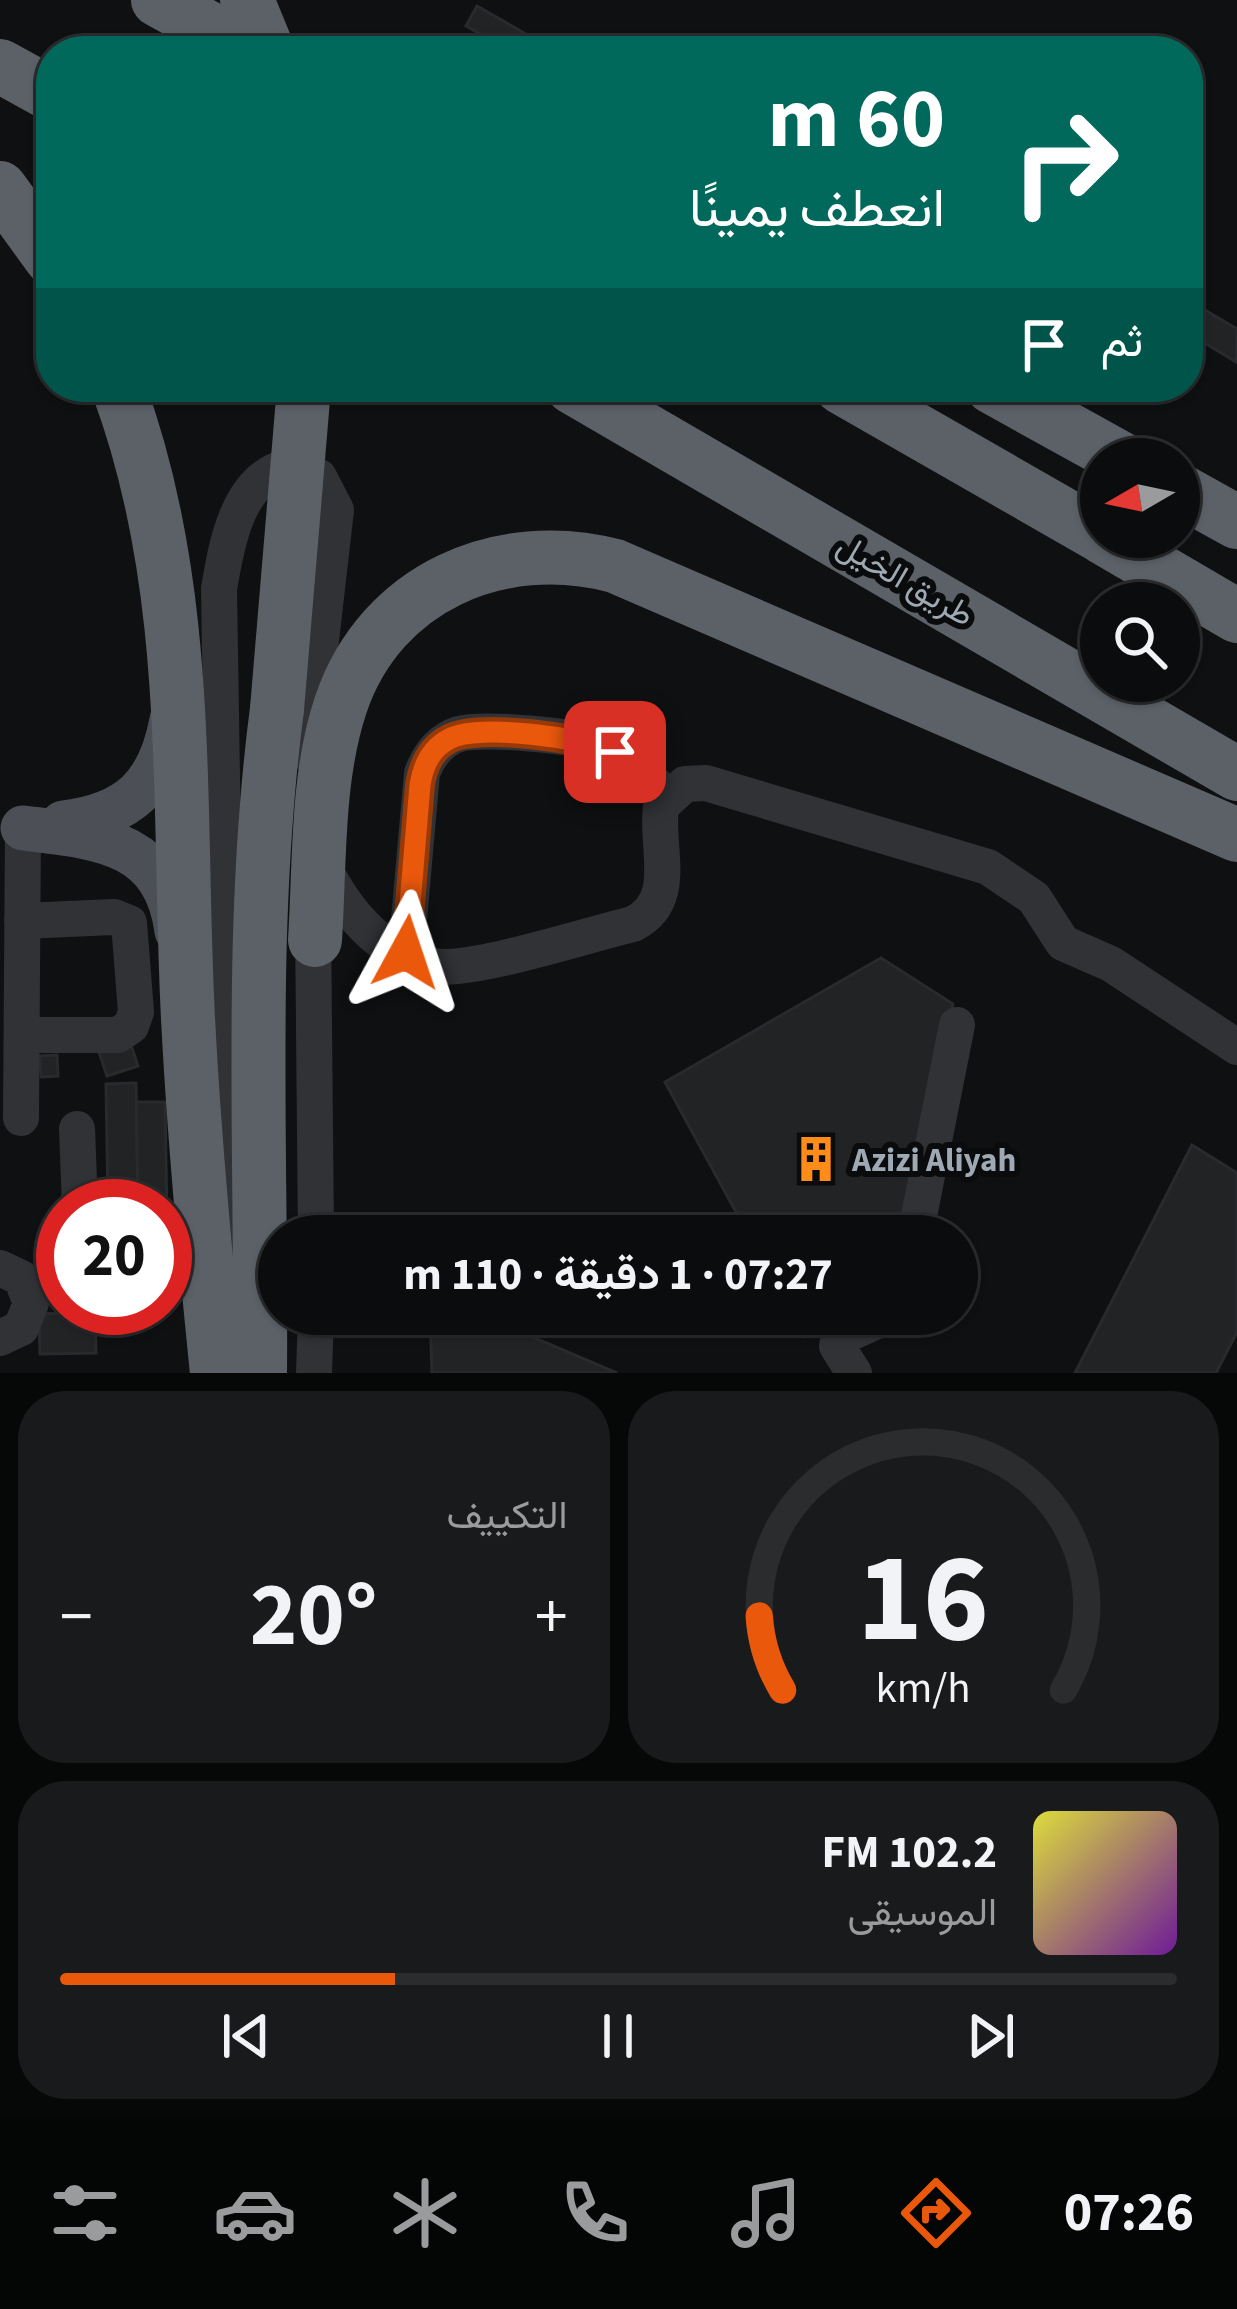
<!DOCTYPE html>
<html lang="ar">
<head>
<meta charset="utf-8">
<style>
	body { margin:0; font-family:"Source Sans 3",Vazirmatn,sans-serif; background:#191a1b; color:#f1f3f6; direction:rtl; height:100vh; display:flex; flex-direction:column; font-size:45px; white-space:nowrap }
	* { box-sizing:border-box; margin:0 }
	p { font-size:39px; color:#9a9b9d }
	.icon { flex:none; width:66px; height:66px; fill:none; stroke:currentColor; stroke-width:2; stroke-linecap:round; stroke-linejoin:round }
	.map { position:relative; height:1373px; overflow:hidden; direction:ltr }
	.sheet { display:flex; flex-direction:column; gap:18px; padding:18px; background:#060707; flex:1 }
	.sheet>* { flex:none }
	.guide { position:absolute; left:36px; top:36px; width:1167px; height:366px; border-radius:48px; box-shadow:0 3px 9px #0004,0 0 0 3px #2b2c2e; direction:rtl; background:#00695c; color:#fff; overflow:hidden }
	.needle { width:78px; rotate:261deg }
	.fabs { position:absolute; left:1080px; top:438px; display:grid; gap:24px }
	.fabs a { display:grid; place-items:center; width:120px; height:120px; border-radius:50%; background:#0b0c0d; box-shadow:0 3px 9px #0004,0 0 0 3px #2b2c2e; font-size:60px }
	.speed { position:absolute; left:36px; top:1179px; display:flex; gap:24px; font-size:60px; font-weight:700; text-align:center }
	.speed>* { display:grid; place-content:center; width:156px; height:156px; border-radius:50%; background:#0b0c0d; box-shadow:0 3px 9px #0004,0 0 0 3px #2b2c2e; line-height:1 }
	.speed .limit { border:18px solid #d22; background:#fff; color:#111 }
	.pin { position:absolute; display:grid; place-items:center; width:102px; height:102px; color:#fff; margin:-51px; border-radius:24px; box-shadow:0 6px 18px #0006 }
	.me { position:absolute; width:132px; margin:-66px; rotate:5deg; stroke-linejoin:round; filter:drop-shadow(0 0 9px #0008) }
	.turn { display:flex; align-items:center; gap:42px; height:252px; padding:0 60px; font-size:54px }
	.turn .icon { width:156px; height:156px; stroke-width:2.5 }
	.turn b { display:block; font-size:84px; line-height:102px }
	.then { display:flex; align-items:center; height:114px; padding:0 60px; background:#0003; gap:24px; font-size:45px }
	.big { font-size:90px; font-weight:700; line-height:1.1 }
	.sheet .widget { flex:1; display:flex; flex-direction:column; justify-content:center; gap:18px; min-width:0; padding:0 42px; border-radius:48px; background:#191a1b }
	.sheet .dial { align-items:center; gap:0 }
	.dial svg { height:312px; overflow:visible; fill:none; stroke:#2b2c2e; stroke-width:7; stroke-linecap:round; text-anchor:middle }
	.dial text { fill:#f1f3f6; stroke:none }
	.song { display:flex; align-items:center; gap:36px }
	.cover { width:144px; height:144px; border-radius:18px; background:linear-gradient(135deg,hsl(60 70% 55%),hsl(280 70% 35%)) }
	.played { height:12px; border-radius:6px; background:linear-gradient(90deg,#ea580c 30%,#2b2c2e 30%) }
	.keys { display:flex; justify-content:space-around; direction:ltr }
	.heat { display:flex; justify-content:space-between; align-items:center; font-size:66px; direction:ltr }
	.sheet .tiles { flex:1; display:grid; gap:18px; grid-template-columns:1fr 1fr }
	.widget:last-child { grid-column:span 2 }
	.trip { position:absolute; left:258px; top:1215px; width:720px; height:120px; border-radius:60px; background:#0b0c0d; box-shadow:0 3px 9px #0004,0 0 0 3px #2b2c2e; font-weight:700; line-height:120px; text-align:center; direction:rtl }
	.tabs { display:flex; height:192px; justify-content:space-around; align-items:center; background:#040505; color:#9a9b9d }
	.tabs .icon { width:84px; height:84px }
	.tabs .selected { color:#ea580c }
	.tabs b { font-size:54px; color:#f1f3f6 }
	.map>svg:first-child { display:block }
	.building { fill:#222325; stroke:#292a2d; stroke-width:3 }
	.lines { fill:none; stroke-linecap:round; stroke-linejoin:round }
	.minor { stroke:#303236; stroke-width:36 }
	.major { stroke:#4c5056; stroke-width:45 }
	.highway { stroke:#5c6168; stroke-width:54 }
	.highway-bridge { stroke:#5c6168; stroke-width:54 }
	.route-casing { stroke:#983908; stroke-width:30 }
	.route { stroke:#ea580c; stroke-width:21 }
	.labels { text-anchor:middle; stroke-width:12; stroke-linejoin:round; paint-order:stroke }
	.street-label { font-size:33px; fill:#9fa9b3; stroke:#0a0b0c }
	.poi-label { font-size:33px; font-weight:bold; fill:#9fa9b3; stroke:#0a0b0c; text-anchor:start }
</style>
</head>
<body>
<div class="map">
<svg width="1237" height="1373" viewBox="0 0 1237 1373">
	<rect width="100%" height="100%" fill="#0f1011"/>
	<path class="building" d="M477 6 556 51H510L466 26Z
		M1188 300 1237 329 1236 362 1188 333Z
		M881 958 953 1004 912 1236H749L665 1082Z
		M130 1042 138 1066 107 1076 99 1052Z
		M57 1055 58 1076 41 1077 40 1056Z
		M136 1083 138 1206H108L106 1084Z
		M136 1102H165L167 1221 165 1206H138Z
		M1192 1145 1237 1173V1332L1216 1373H1075Z
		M95 1312 96 1353 40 1354 39 1314Z
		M430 1314H478L617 1373H432Z
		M793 1314H849L805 1337Z"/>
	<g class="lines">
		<path class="minor" d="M322 864C345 911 379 954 434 966 471 973 590 934 633 924 680 901 655 848 661 806L685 784 706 783 988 867 1034 898 1063 943 1111 964 1237 1047
			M313 922 316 1236
			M406 953 422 773C429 755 440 740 459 734 482 727 577 736 600 745 627 756 648 776 667 797
			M22 1035H118L131 1026 136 1012 129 923 114 917 22 921
			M21 1118 23 828
			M77 1129 80 1206
			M915 1236 957 1025
			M165 1255 206 1256
			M0 1268 21 1278 31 1303 21 1328 0 1338
			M230 1280 219 589C226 547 236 484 282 468L319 477 336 510 308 754
			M314 1373 316 1314
			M854 1373 837 1346 839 1338 892 1314"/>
		<path class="major" d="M63 823C129 815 160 786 172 720
			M23 828C97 837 165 840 177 931"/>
		<path class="highway" d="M158 0 250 51
			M247 0 268 51
			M0 66 51 94
			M0 188 51 258
			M118 387C194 591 177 804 188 1018 194 1137 205 1255 217 1373
			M572 387 1237 774
			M841 387 1101 536
			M992 387 1122 459
			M1179 490 1237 522
			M1102 537 1237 616
			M315 940C320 863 316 778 341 704 381 587 500 536 615 566L1237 835
			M260 1373C262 1151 248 930 277 709"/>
		<path class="highway-bridge" d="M277 709 304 387"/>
	</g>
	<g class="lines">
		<defs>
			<path id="route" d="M406 952 420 785C423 766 430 749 449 739 478 723 585 738 615 752"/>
		</defs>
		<use href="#route" class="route-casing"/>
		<use href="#route" class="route"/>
	</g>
	<defs>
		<symbol id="building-bare" viewBox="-9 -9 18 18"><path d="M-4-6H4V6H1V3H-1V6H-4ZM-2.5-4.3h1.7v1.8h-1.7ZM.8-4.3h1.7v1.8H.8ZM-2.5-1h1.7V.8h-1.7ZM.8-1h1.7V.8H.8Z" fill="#ff8c19" stroke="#0a0b0c" stroke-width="2.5" paint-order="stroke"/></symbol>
	</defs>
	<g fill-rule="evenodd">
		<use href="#building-bare" x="783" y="1126" width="66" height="66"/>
	</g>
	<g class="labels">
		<g class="street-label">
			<text transform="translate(906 579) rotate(30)" y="12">طريق الخيل</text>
		</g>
		<g class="poi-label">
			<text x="852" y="1171">Azizi Aliyah</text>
		</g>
	</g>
</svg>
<div class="fabs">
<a><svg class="needle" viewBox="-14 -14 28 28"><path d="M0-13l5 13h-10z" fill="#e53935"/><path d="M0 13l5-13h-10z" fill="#9a9b9d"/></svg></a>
<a><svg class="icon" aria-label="search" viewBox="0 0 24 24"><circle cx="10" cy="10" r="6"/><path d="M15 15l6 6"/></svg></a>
</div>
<div class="speed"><div class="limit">20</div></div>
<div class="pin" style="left:615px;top:752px;background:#d93025"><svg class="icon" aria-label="arrive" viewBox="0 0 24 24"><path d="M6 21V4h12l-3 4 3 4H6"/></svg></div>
<svg class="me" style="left:406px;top:952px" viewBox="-20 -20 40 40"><path d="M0-17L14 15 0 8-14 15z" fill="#ea580c" stroke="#fff" stroke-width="4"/></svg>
<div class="trip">07:27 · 1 دقيقة · 110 m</div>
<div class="guide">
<div class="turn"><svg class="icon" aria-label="right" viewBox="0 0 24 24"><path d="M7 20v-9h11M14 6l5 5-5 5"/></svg><div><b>60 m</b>انعطف يمينًا</div></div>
<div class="then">ثم<svg class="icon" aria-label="arrive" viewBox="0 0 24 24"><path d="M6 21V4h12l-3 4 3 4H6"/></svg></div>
</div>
</div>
<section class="sheet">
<div class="tiles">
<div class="widget dial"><svg viewBox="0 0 100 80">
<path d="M14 69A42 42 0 1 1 86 69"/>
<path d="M14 69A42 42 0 0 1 8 50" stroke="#ea580c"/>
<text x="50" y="56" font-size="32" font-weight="700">16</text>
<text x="50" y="72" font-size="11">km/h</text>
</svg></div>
<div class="widget"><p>التكييف</p>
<div class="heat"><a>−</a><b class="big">20°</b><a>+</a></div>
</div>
<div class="widget">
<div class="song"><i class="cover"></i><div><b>102.2 FM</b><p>الموسيقى</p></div></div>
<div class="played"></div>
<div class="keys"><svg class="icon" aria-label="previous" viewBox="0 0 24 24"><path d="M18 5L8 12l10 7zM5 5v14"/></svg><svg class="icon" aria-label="pause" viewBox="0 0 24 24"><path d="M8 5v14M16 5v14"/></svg><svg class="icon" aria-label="next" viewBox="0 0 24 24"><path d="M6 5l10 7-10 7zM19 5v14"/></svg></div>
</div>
</div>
</section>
<nav class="tabs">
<b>07:26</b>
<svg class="icon selected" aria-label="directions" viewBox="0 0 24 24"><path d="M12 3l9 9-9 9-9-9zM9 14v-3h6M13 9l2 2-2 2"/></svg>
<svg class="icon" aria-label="music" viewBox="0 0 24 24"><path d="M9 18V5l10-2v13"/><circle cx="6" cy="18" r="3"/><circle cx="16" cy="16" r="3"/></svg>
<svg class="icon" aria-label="phone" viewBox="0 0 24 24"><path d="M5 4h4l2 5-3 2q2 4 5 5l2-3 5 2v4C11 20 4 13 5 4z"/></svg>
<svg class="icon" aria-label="climate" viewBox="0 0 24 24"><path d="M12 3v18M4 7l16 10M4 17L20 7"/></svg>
<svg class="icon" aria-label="car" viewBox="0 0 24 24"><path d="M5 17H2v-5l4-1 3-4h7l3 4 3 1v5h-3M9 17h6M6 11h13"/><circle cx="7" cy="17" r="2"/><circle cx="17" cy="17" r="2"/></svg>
<svg class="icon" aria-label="filters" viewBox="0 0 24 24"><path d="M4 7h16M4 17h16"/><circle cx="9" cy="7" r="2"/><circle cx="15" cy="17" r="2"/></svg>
</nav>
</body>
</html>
